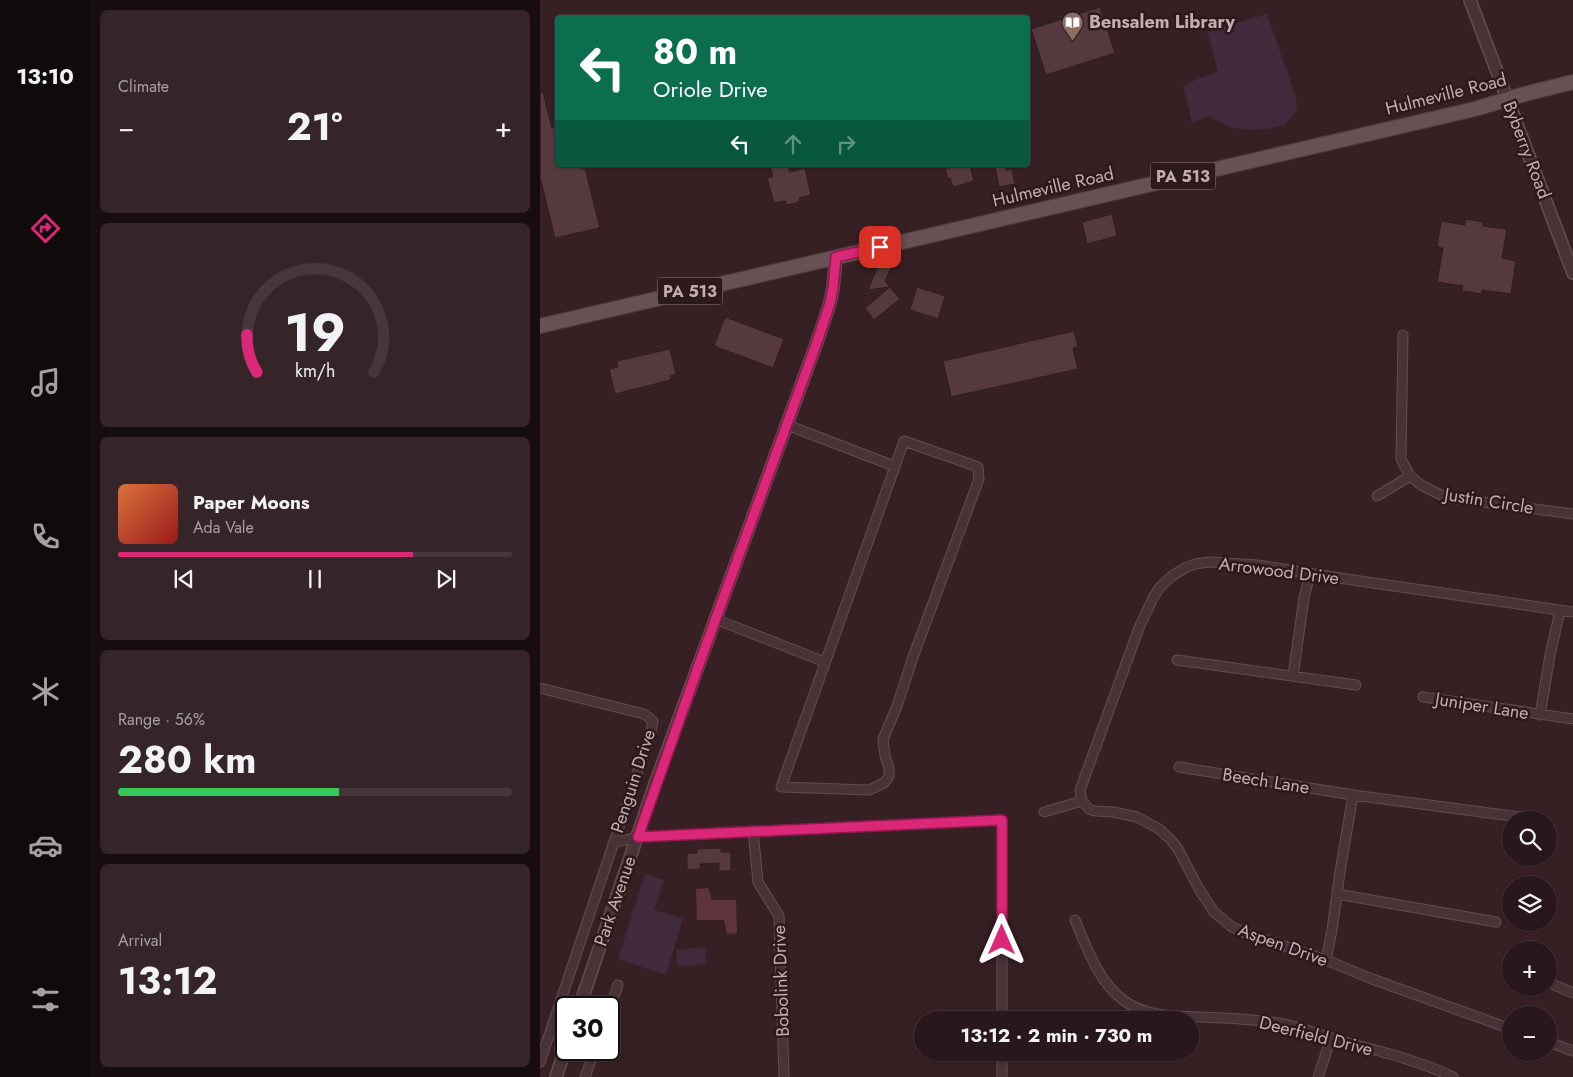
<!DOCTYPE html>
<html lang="en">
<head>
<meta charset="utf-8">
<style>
	body { margin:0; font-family:Jost,sans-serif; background:#352528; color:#f1f3f6; height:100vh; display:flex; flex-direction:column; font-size:19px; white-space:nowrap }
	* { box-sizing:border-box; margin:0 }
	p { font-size:16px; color:#a5a0a3 }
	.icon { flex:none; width:28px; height:28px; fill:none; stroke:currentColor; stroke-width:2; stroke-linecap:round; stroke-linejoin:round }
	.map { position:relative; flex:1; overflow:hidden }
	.sheet { display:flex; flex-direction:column; gap:10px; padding:10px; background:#170d0f; width:450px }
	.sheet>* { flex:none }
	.guide { position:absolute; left:15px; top:15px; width:475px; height:152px; border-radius:5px; box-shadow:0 1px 4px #0004,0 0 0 1px #45373a; background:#0b6e4f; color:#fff; overflow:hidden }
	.buttons { position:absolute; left:962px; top:811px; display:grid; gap:10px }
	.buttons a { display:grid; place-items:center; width:55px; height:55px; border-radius:50%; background:#29181b; box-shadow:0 1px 4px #0004,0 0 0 1px #45373a; font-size:25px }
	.speed { position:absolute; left:15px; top:996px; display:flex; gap:10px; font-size:25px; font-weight:700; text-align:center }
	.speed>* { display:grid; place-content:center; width:65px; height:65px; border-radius:50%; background:#29181b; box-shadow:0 1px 4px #0004,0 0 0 1px #45373a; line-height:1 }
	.speed .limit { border:2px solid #111; border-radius:8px; background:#fff; color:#111 }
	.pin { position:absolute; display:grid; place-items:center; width:42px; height:42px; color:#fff; margin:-21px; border-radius:10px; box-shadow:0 2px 8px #0006 }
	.me { position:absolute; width:55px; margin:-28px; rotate:0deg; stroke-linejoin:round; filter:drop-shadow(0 0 4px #0008) }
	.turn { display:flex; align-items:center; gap:18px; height:105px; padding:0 15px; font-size:22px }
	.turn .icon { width:65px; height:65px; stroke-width:2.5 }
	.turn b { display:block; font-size:35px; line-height:42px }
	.lanes { display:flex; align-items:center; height:48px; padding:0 15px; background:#0003; justify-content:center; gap:25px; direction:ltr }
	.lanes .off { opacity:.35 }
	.big { font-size:38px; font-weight:700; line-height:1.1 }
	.sheet .widget { flex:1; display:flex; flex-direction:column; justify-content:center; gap:8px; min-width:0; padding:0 18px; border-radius:8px; background:#352528 }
	.sheet .dial { align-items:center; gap:0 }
	.dial svg { height:130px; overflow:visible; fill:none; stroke:#45373a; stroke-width:7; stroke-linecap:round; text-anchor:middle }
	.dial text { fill:#f1f3f6; stroke:none }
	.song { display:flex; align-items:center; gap:15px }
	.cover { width:60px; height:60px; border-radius:8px; background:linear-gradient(135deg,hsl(20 70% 55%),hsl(0 70% 35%)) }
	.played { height:5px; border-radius:2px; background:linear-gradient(90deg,#db2777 75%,#45373a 75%) }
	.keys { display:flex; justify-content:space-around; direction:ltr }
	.heat { display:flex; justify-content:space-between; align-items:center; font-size:28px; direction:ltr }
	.charge { height:8px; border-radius:4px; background:linear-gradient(90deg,#34c759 56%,#45373a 0) }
	.trip { position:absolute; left:374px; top:1011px; width:285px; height:50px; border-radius:25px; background:#29181b; box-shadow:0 1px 4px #0004,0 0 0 1px #45373a; font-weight:700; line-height:50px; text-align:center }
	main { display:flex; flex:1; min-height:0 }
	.tab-bar { display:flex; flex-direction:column; width:90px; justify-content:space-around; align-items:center; background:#100a0b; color:#a5a0a3 }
	.tab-bar .icon { width:35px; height:35px }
	.tab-bar .selected { color:#db2777 }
	.tab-bar b { font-size:22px; color:#f1f3f6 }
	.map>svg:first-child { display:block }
	.green { fill:#402a3c }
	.water { fill:#5f333a }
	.building { fill:#55393e; stroke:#2e1b1e }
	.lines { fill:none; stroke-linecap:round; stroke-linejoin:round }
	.minor-casing { stroke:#624e51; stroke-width:11 }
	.tertiary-casing { stroke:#624e51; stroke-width:14 }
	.primary-casing { stroke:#513d40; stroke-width:16 }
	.minor { stroke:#483337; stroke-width:9 }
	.tertiary { stroke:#483337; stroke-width:11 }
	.primary { stroke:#685155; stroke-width:14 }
	.route-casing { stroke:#8e194d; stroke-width:12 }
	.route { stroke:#db2777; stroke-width:9 }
	.labels { text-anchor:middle; stroke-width:5; stroke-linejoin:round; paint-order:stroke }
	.shield { fill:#2c191c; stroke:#968184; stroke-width:1 }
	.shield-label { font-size:16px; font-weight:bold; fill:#c4adb1 }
	.poi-label { font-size:18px; font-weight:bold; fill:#c4adb1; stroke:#2c191c; text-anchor:start }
	.street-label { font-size:18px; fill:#c4adb1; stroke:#2c191c }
</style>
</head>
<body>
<main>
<nav class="tab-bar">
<b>13:10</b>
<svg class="icon selected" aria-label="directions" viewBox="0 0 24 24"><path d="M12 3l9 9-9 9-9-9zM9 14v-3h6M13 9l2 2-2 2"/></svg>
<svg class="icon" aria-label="music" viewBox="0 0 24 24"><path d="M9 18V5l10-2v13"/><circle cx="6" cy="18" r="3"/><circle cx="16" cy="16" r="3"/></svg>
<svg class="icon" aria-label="phone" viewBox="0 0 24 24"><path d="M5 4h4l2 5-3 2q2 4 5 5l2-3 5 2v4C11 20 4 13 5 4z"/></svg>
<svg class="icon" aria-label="climate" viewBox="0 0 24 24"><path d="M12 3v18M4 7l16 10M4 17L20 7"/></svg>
<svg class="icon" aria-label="car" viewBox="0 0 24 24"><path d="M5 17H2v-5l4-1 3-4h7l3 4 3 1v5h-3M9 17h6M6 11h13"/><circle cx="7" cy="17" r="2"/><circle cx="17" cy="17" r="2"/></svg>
<svg class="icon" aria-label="filters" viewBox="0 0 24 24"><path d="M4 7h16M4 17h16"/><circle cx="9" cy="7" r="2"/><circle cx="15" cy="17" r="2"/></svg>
</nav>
<section class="sheet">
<div class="widget"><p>Climate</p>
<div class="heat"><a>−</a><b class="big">21°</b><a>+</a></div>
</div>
<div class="widget dial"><svg viewBox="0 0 100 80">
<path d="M14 69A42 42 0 1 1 86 69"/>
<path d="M14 69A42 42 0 0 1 8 46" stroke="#db2777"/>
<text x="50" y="56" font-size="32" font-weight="700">19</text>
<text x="50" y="72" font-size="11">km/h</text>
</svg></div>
<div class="widget">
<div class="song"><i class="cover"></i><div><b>Paper Moons</b><p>Ada Vale</p></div></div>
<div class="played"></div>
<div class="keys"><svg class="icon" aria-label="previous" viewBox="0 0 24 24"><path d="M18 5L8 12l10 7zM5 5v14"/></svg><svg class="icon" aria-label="pause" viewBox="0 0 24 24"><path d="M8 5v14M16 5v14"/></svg><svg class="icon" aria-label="next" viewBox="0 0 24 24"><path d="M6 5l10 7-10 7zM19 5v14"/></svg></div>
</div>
<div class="widget"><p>Range · 56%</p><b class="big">280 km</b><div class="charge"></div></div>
<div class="widget"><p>Arrival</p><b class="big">13:12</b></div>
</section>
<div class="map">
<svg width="1033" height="1077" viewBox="0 0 1033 1077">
	<rect width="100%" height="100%" fill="#372024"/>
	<path class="green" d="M727 14 756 98 757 110 745 125 727 129 709 130 688 127 670 116 652 123 643 85 678 71 667 32Z
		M105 874 124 880 114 910 143 919 126 975 78 959Z
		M165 947 166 964 138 967 136 950Z"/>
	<path class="water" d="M168 888 172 900H196L197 933 187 934 184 920H157L156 889Z"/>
	<path class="building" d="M560 7 575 53 506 75 491 29Z
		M3 92 12 128 18 127V165H40L41 169 45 168 60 228 15 238 1 181H0V93Z
		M230 165H248L250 172 265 168 271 195 259 198 260 202 247 205 245 201 234 203 227 178 233 177Z
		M419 165H430L434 181 413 187 410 178 408 179 405 169Z
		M465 165 466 170 472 169 475 184 459 187 455 167Z
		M572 214 577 236 547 244 542 222Z
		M926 219 943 222V226L967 229 962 258 976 261 971 294 942 290V294L922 291 923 286 897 282 903 248 897 247 901 221 925 225Z
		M353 263 345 281 360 299 334 320 325 308 350 287 328 290 338 266Z
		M377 287 405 296 398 319 370 310Z
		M185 317 244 339 233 368 174 346Z
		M534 331 538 347 533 348 538 369 411 397 403 361Z
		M130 349 136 374 130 376 131 380 75 394 69 369 78 367 77 361Z
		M181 848V852H191V871H179V863L160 864V869L147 870V853H157V849Z"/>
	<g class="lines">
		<defs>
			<path id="minor" d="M863 335 861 459 870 476 881 485 905 497 1033 514
				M247 425 354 466
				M364 441 438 467 439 479 373 657 357 706 343 739 345 756 349 768V776L344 783 329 790 241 787Z
				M837 496 870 476
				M175 619 285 662
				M637 660 816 685
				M753 676 764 598 770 574
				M0 688 104 714 113 721 110 735 0 1062
				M883 697 1033 719
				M1000 715 1010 655 1020 611
				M639 767 813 795 987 818
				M504 812 542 801
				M213 831 218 882 239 916 244 1077
				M73 843 97 837 462 820V1020
				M797 894 956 922
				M535 920C547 948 558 981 583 1000 606 1017 633 1016 660 1017 686 1018 713 1019 739 1023 760 1027 781 1035 801 1041 838 1051 878 1060 913 1077
				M786 960 792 930 800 872 813 795
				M1009 983 1033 993
				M69 1010 78 985
				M971 1029 832 979 786 960 705 933 692 927 674 912 659 889 638 849 631 840 619 829 597 817 573 812 555 811 549 809 542 801 540 790 599 628 613 598 620 587 632 576 645 568 655 564 669 562 718 565 799 578 1033 612
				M1009 1042 1033 1051
				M45 1077 55 1050
				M462 1077V1052
				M778 1077 791 1038"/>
			<path id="tertiary" d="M930 0 1033 273
				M39 1008 115 784 277 342 290 303 293 288 296 257
				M16 1077 26 1046"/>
			<path id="primary" d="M0 326 935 109 985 94 1033 82"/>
		</defs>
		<use href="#minor" class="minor-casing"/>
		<use href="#tertiary" class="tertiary-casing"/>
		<use href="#primary" class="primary-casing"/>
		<use href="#minor" class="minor"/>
		<use href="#tertiary" class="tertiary"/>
		<use href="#primary" class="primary"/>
	</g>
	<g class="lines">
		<defs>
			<path id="route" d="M340 247 296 257 293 288 290 303 277 342 161 659 98 837 462 820V940"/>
		</defs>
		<use href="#route" class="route-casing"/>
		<use href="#route" class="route"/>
	</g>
	<defs>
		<symbol id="library-pin" viewBox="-11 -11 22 30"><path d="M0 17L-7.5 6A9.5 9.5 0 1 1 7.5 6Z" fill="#8d6e63" stroke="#2c191c"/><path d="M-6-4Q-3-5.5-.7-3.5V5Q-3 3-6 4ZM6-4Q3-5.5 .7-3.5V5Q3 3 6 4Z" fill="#fff"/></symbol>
	</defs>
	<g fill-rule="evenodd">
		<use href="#library-pin" x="520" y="10" width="25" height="34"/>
	</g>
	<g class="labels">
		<g class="shield">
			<rect x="610.5" y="162.5" width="65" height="27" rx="4"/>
			<rect x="117.5" y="277.5" width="65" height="27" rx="4"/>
		</g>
		<g class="shield-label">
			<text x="643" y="182">PA 513</text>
			<text x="150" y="297">PA 513</text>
		</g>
		<g class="poi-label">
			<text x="549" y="28">Bensalem Library</text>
		</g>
		<g class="street-label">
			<text transform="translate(906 94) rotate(-14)" y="6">Hulmeville Road</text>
			<text transform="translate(987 150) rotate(69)" y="6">Byberry Road</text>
			<text transform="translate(513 187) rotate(-13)" y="6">Hulmeville Road</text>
			<text transform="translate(949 501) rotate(9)" y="6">Justin Circle</text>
			<text transform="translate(739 571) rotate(7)" y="6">Arrowood Drive</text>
			<text transform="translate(942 706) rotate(9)" y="6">Juniper Lane</text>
			<text transform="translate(93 781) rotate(-72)" y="6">Penguin Drive</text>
			<text transform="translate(726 781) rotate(9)" y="6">Beech Lane</text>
			<text transform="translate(75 901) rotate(-71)" y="6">Park Avenue</text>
			<text transform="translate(743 945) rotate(20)" y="6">Aspen Drive</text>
			<text transform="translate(241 981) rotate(-92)" y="6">Bobolink Drive</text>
			<text transform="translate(776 1036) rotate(14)" y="6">Deerfield Drive</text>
		</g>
	</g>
</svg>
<div class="buttons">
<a><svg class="icon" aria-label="search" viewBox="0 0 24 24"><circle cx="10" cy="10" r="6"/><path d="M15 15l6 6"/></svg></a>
<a><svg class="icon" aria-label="layers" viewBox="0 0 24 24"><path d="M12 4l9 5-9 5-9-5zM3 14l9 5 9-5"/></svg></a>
<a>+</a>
<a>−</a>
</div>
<div class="speed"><div class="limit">30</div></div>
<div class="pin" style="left:340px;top:247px;background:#d93025"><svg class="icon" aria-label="arrive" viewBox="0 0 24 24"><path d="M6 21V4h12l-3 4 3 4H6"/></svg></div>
<svg class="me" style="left:462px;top:940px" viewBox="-20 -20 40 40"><path d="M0-17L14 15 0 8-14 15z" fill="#db2777" stroke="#fff" stroke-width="4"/></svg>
<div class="trip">13:12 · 2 min · 730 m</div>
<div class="guide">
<div class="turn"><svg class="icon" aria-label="left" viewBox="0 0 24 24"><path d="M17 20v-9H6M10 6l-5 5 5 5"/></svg><div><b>80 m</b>Oriole Drive</div></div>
<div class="lanes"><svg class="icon" aria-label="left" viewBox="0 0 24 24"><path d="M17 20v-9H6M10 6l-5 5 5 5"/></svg><svg class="icon off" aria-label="ahead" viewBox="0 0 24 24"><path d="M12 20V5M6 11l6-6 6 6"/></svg><svg class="icon off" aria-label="right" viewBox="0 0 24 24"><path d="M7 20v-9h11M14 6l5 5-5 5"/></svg></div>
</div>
</div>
</main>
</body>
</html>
